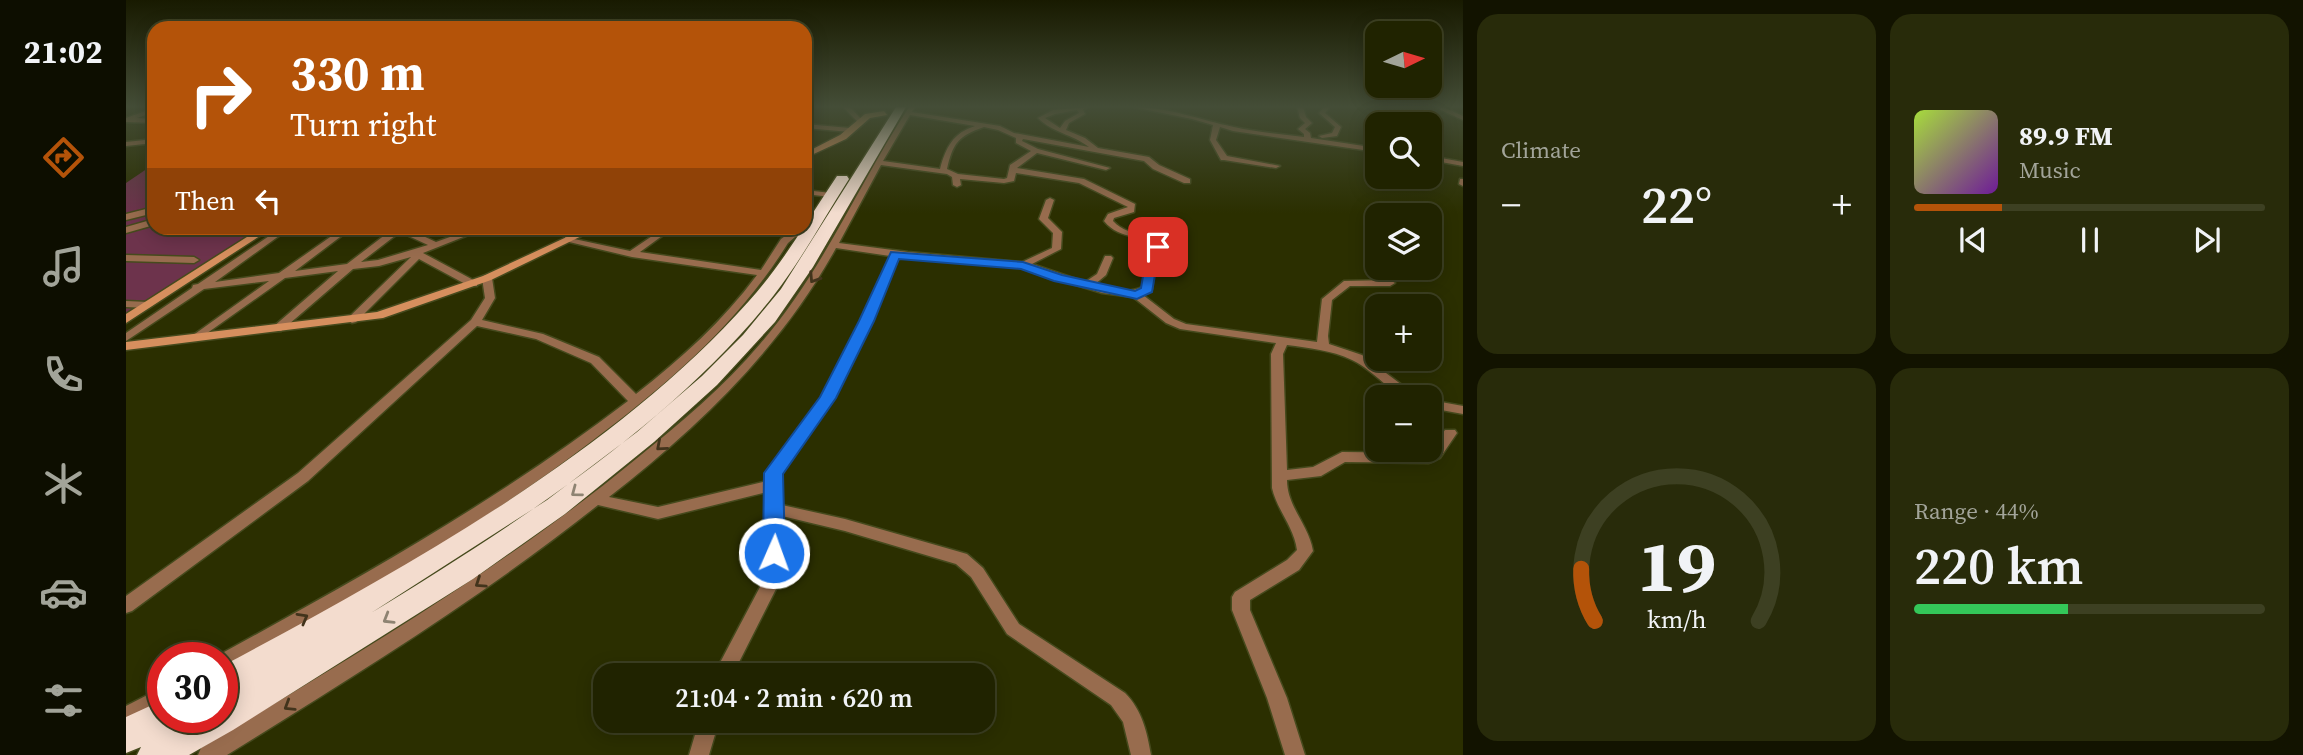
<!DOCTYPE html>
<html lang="en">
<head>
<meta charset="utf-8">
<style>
	body { margin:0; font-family:"Source Serif 4",serif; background:#282b0a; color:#f1f3f6; height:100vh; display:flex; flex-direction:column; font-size:26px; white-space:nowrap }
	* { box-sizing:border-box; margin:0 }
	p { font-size:23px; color:#a2a499 }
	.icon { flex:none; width:38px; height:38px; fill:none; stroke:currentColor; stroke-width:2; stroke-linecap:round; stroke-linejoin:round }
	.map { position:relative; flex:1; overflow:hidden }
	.details { display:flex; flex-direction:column; gap:14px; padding:14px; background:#121300; width:840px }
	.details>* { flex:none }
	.hud { position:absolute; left:21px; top:21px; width:665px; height:214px; border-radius:21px; box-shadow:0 4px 18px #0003,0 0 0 2px #3d4022; background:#b45309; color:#fff; overflow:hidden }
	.needle { width:46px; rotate:85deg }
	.fabs { position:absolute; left:1239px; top:21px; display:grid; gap:14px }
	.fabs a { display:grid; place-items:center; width:77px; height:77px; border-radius:14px; background:#202300; box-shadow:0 4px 18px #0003,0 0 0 2px #3d4022; font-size:35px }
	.speed { position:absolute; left:21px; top:642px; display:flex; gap:14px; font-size:35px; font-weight:700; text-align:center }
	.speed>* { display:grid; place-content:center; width:91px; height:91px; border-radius:50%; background:#202300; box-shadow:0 4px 18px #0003,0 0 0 2px #3d4022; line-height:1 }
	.speed .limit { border:10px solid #d22; background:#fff; color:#111 }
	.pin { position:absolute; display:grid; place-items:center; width:60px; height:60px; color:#fff; margin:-30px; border-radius:14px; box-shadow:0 4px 10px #0006 }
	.me { position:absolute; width:77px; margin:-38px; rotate:2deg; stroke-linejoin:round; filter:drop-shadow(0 0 5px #0008) }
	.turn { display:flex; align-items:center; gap:24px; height:147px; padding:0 28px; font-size:32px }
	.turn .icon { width:91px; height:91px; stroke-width:2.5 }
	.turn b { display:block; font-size:49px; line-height:60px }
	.then { display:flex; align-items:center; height:66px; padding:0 28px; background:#0003; gap:14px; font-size:26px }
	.big { font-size:52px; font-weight:600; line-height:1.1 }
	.details .card { flex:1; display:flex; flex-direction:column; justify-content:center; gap:10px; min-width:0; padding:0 24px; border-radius:21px; background:#282b0a }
	.details .dial { align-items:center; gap:0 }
	.dial svg { height:182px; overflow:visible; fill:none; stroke:#3d4022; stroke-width:7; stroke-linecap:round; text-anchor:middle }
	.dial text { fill:#f1f3f6; stroke:none }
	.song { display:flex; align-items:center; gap:21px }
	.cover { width:84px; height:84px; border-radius:10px; background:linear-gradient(135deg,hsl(80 70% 55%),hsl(280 70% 35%)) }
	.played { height:7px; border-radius:4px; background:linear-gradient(90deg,#b45309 25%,#3d4022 25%) }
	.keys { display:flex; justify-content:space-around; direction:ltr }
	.heat { display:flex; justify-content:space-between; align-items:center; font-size:38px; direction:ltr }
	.charge { height:10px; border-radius:5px; background:linear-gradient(90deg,#34c759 44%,#3d4022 0) }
	.details .tiles { flex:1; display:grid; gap:14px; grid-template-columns:repeat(2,1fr) }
	.trip { position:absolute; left:467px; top:663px; width:402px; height:70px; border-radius:21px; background:#202300; box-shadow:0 4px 18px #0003,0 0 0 2px #3d4022; font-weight:600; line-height:70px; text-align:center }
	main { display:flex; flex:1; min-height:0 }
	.menu { display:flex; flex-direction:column; width:126px; justify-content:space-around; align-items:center; background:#0d0e00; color:#a2a499 }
	.menu .icon { width:49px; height:49px }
	.menu .on { color:#b45309 }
	.menu b { font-size:32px; color:#f1f3f6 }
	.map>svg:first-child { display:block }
	.green { fill:#6d334c }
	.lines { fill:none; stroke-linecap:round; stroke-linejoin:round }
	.street-casing { stroke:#464a1d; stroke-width:3 }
	.secondary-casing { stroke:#464a1d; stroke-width:3 }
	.highway-casing { stroke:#464a1d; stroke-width:3 }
	.street { fill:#986c4e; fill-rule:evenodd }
	.secondary { fill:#d68f5e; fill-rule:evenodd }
	.highway { fill:#f3dcce; fill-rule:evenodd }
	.oneway { stroke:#42341c }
	.oneway2 { stroke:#8e8372 }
	.route { fill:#1a73e8; stroke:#114b97; stroke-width:2 }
</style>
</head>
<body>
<main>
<nav class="menu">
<b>21:02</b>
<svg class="icon on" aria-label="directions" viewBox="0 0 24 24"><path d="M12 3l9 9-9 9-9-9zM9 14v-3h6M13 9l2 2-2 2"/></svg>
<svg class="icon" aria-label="music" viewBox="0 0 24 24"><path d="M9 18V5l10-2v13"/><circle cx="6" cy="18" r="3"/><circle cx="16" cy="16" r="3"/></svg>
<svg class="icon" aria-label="phone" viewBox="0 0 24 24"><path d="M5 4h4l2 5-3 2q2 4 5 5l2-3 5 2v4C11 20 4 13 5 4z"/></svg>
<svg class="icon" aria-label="climate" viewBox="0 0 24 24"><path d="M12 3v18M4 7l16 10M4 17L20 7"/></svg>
<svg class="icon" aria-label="car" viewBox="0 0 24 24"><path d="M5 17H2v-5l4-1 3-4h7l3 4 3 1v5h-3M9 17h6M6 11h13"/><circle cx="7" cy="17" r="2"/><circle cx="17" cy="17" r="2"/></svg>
<svg class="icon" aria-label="filters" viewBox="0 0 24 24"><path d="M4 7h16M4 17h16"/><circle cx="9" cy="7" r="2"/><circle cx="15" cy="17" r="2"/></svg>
</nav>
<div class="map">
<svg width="1337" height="755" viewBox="0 0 1337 755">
	<rect width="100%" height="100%" fill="#2b2f00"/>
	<path class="green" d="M28 164V228H141L0 319V183Z"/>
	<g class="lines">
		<defs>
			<path id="street" d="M717 107H724L736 120V122H732Z
				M783 107H789L786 112 874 126 888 133 963 147C946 134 927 133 912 118L927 110 963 107 957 109 959 114 943 123 940 130 959 138 972 148 1023 157 1033 165 1064 179V183H1058L1027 169 1018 161 897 139 896 141 912 149 984 168 980 170 911 153 891 168 958 179 1009 204 1008 212 988 218 987 221C1008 243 1024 221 1044 263L1028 274 1026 289 1017 295 1048 319 1060 324 1191 342 1196 299 1218 281 1264 280 1269 283 1264 286H1224L1206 300 1202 336 1203 344 1236 355 1292 397C1264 397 1250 371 1226 360 1205 350 1183 348 1161 345L1157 354 1161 470 1187 467 1216 452 1301 453 1319 430H1329L1331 433 1314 458 1303 463 1219 462 1195 476 1161 480C1161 507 1183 525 1187 551L1173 570 1124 600V610L1161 698 1179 755H1159L1141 698 1106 610V597L1109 592 1161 560 1171 550C1168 527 1151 510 1146 488L1145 354 1150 343 1054 329 1040 323 1007 297 976 293 895 268 773 257 745 321 708 398 655 474 656 505 719 519 841 554 857 568 893 624 999 693C1016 710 1021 732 1025 755H1005L997 722 985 705 881 634 845 577 830 564 719 531 656 516V553L651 587 606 676H587L634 587 640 553 641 492 532 519 472 505C355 598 228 676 101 755H72L75 748C224 658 375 570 510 459 554 423 598 387 634 344 696 273 732 185 783 107ZM951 110 953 113 939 121 934 128 919 118 929 114ZM784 115 849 126C827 133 820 147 814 169L757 161ZM858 127 872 130 890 138V143L905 151 884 165 881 178 878 179 832 174 821 169C827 143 832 136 858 127ZM755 165 821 174 826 177 827 185 831 187 835 185 834 179 878 183 888 181 890 173 953 183 1002 207 982 214 978 221C997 244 1018 227 1034 262L1020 271 1016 287C1001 294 984 289 968 285L980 275 987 258 985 256H979L971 274 959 282 906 264 935 249 936 232 922 218 928 200 924 198 920 200 913 219 927 233 926 248 896 262 782 252 713 243ZM710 248 764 256 735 321 696 397 643 469 641 481 532 507 483 497C573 427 655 348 710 248Z
				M1007 107C1043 107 1074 120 1108 127 1131 132 1155 134 1178 137V134L1172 129 1179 123 1174 118 1171 107H1177L1180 117 1186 123 1179 129 1184 133 1185 138 1251 148V152L1107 131 1094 127 1090 140 1101 156 1154 166 1150 168 1098 160H1095L1084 140 1087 125 1066 119Z
				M1198 107H1204L1199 113 1215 127 1211 136 1196 138 1193 136 1206 133 1209 127 1193 113Z
				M1308 107H1317L1337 116V120Z
				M28 108V112L11 118 28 119V123L0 122V118Z
				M679 124 724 128 727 130 724 132 679 128Z
				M28 139V143L0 146V142Z
				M1304 156 1337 162V166L1304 160Z
				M1334 179H1337V186L1333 184Z
				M679 190 705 193 709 195 705 197 679 194Z
				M28 207V213L0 220V214Z
				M28 219V225L0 233V227Z
				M682 227 686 230 685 232 669 237 662 243C612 324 542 384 466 441 352 528 227 598 103 669L96 671V658L89 657C232 579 373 500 502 401L465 363 410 339 351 326 182 481 6 611 0 613V596L172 473 345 320 359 298 356 278 357 276 361 275 366 278 369 298 356 320 417 334 473 357 510 394C555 359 597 321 631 275L506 257 439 241V237L504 251 538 228H547L514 252 635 270 655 239 662 234 633 231 629 228 674 230Z
				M155 228H164L89 282 153 273 217 228H226L169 271 221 264 268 228H280L310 242 349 228H360L297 253 351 282V286H343L293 259 230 322 226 323 221 320 222 318 285 257 253 266 227 269 155 331H147L145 329 147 327 212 271 159 278 70 341 66 340 64 338 66 336 143 281 78 289 0 341V333L66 288 67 285 72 284ZM274 232 302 245 252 260 235 262Z
				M0 255 68 257 73 260 68 263 0 261Z
				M0 301 22 302 27 305 22 308 0 307Z
				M1304 400 1337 406V414L1304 408Z
				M37 687V706L0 726V706Z
				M573 721H593L583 755H563Z"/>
			<path id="secondary" d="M758 111 761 115 744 118 720 139 679 158V153L714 135 739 114Z
				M135 228H146L0 323V314Z
				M460 228H472L365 280 257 318 0 350V342L251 312 357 276Z"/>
			<path id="highway" d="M770 107H780L687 267 649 322 591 385 528 442 439 514 347 579 107 730 63 755H11L15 747 0 753V717L37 700V718H53L51 724 62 718H96V699L99 697 96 698V666C275 571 488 453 623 301 658 262 682 219 711 176H721L723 179C698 218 676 259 648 295 547 424 384 528 245 613L421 500 511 432 576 376 617 335 655 289Z"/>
		</defs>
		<use href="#street" class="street-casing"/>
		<use href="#secondary" class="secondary-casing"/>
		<use href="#highway" class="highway-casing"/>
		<use href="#street" class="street"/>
		<use href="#secondary" class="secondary"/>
		<use href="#highway" class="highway"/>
	</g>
	<defs><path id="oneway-chevron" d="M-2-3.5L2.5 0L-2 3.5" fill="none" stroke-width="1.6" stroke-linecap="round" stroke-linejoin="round" transform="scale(1.75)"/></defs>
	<g class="oneway">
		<use href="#oneway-chevron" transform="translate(688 278) rotate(123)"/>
		<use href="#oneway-chevron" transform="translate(535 446) rotate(139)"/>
		<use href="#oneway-chevron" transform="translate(354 583) rotate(146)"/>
		<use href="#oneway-chevron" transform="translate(177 618) rotate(-29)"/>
		<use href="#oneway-chevron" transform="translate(163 706) rotate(148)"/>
	</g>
	<g class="oneway2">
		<use href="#oneway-chevron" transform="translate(450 492) rotate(143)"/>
		<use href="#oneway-chevron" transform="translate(262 619) rotate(149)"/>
	</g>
	<linearGradient id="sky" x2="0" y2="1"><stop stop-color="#181a00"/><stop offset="0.5" stop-color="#444d37"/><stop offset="1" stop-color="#444d37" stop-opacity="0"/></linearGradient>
	<rect width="1337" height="213" fill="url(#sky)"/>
	<path class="route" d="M1032 243 1038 247 1045 263 1029 275 1026 292 1011 299 928 281 895 269 773 259 748 321 710 398 657 474 659 553 655 559 648 561 641 559 637 553 638 473 694 397 733 321 765 252 897 262 936 275 1009 291 1015 288 1018 270 1032 262 1026 247Z"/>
</svg>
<div class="fabs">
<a><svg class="needle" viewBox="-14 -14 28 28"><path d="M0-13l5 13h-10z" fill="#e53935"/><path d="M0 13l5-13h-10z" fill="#a2a499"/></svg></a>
<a><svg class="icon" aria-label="search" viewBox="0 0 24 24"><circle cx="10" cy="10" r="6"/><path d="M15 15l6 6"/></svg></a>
<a><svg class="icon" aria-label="layers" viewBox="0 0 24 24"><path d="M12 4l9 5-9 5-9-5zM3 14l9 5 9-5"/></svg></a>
<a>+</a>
<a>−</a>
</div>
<div class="speed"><div class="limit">30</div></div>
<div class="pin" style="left:1032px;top:247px;background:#d93025"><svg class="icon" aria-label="arrive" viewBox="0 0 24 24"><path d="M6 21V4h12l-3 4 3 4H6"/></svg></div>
<svg class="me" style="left:648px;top:553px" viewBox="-20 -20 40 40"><circle r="17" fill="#1a73e8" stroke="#fff" stroke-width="3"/><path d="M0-11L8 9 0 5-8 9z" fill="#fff"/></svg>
<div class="trip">21:04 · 2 min · 620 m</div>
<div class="hud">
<div class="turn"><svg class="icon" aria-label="right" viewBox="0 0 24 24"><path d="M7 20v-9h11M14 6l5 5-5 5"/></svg><div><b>330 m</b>Turn right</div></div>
<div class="then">Then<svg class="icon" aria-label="left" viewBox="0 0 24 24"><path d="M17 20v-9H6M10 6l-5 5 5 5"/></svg></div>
</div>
</div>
<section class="details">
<div class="tiles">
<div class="card"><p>Climate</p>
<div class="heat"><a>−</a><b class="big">22°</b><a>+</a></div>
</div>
<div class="card">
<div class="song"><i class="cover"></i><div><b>89.9 FM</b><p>Music</p></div></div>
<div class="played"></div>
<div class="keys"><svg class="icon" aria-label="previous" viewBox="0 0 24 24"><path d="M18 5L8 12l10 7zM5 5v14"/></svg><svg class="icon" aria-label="pause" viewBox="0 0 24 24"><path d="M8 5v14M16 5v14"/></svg><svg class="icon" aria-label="next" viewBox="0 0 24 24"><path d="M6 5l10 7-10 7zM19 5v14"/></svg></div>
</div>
<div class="card dial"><svg viewBox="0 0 100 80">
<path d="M14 69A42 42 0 1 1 86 69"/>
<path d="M14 69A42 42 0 0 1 8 46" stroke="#b45309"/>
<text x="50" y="56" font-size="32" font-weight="700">19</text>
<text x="50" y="72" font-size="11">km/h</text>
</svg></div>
<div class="card"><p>Range · 44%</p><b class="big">220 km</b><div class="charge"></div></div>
</div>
</section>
</main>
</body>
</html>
